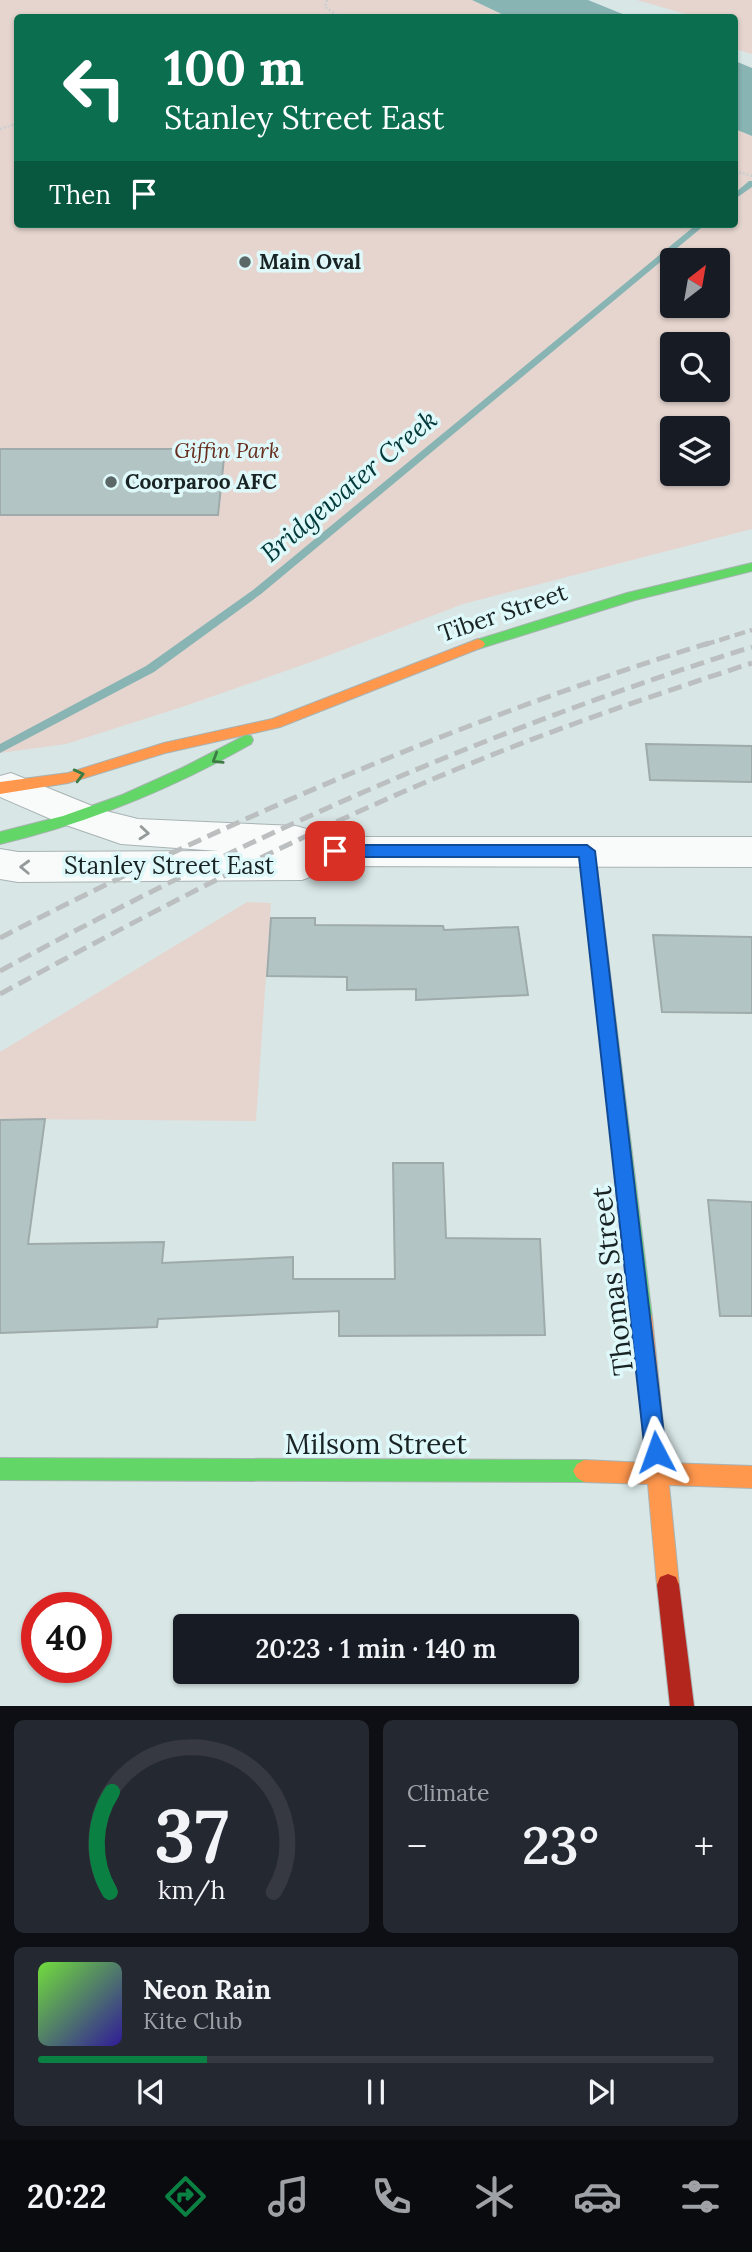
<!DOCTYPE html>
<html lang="en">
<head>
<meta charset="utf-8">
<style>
	body { margin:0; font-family:Lora,serif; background:#242831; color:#f1f3f6; height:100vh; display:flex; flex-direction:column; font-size:26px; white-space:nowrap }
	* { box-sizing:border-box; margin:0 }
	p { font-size:23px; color:#9ea1a6 }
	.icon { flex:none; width:38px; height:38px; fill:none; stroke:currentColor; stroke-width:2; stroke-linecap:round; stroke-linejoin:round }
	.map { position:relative; height:1706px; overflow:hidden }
	.sheet { display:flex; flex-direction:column; gap:14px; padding:14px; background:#0d0f14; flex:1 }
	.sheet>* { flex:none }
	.hud { position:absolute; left:14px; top:14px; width:724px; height:214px; border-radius:7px; box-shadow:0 2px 5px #0004; background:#0b6e4f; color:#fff; overflow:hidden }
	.needle { width:46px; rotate:31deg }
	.buttons { position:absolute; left:660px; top:248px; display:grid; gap:14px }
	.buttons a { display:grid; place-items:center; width:70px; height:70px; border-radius:7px; background:#171b24; box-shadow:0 2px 5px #0004; font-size:35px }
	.speed { position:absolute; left:21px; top:1592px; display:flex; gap:14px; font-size:35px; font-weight:700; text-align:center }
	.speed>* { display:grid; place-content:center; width:91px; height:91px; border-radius:50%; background:#171b24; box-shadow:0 2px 5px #0004; line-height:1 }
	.speed .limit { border:10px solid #d22; background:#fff; color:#111 }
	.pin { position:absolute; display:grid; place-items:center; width:60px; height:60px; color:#fff; margin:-30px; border-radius:14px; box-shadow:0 4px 10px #0006 }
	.me { position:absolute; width:77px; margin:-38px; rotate:356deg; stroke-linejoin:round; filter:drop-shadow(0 0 5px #0008) }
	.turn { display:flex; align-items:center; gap:24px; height:147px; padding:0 35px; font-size:32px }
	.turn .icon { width:91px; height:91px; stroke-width:2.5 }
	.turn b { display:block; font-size:49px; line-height:60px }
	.then { display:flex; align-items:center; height:66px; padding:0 35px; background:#0003; gap:14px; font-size:26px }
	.big { font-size:52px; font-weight:600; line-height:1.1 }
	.sheet .widget { flex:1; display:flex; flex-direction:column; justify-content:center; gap:10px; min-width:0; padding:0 24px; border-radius:10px; background:#242831 }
	.sheet .dial { align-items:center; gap:0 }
	.dial svg { height:182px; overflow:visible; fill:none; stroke:#363941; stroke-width:7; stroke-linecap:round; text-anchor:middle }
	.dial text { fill:#f1f3f6; stroke:none }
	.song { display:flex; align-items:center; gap:21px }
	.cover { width:84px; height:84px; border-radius:10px; background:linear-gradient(135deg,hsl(100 70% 55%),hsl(250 70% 35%)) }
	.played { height:7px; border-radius:4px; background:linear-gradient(90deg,#0b8043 25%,#363941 25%) }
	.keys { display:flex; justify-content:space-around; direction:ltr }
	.heat { display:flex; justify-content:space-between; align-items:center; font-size:38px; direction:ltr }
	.sheet .tiles { flex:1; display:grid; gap:14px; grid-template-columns:1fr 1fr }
	.widget:last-child { grid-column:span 2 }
	.trip { position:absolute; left:173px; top:1614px; width:406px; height:70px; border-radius:7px; background:#171b24; box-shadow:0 2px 5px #0004; font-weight:600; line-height:70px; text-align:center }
	.dock { display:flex; height:112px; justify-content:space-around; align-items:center; background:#090b0e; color:#9ea1a6 }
	.dock .icon { width:49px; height:49px }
	.dock .on { color:#0b8043 }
	.dock b { font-size:32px; color:#f1f3f6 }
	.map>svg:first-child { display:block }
	.green { fill:#e6d5cf; fill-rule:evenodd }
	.water { fill:#89b4b4 }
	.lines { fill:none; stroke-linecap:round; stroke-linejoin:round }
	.stream { fill:#89b4b4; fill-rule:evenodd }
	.building { fill:#b3c4c4; stroke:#9faaaa; stroke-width:2 }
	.street-casing { stroke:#a9b3b3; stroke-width:2 }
	.fast-casing { stroke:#a9b3b3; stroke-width:2 }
	.slow-casing { stroke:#a9b3b3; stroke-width:2 }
	.jam-casing { stroke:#a9b3b3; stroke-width:2 }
	.path { stroke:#cacfcf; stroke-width:2.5; stroke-dasharray:2 2; stroke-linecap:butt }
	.street { fill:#f9fbfb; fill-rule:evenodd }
	.fast { fill:#63d668; fill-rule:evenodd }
	.slow { fill:#ff974d; fill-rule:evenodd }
	.jam { fill:#b3261e; fill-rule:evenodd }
	.rail-far1 { stroke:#bcbfbf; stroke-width:4.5; stroke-dasharray:11 5; stroke-linecap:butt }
	.rail { stroke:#bcbfbf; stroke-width:5; stroke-dasharray:14 7; stroke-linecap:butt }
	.oneway { stroke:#3e7c46 }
	.oneway2 { stroke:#959a9a }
	.route { fill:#1a73e8; stroke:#114b97; stroke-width:2 }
	.poi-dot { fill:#5c6768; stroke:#dff9fa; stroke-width:2.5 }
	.labels { text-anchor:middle; stroke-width:7; stroke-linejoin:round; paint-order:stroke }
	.far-poi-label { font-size:21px; font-weight:bold; fill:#1a2324; stroke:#dff9fa; text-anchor:start }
	.far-park-label { font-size:21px; font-style:italic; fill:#672d1d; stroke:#dff9fa }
	.street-label { font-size:24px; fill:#1a2324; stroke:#dff9fa }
	.water-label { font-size:26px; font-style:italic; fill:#003839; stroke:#dff9fa }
	.near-street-label { font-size:28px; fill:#1a2324; stroke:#dff9fa }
</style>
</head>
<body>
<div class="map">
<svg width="752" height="1706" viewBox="0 0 752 1706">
	<rect width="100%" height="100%" fill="#d8e6e6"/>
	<path class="green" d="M0 0H472L508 17 18 18V224H735V129L752 136V529L463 604 314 661 182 707 66 744 0 753ZM672 261H718V306H672ZM672 345H718V390H672ZM672 429H718V474H672Z
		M637 0H752V54L735 49V18L696 17Z
		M247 902 271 903 256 1121 0 1119V1052Z"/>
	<path class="water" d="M472 0H588L630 17H508Z
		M735 61 752 68V136L735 129Z"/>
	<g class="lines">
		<path class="stream" d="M749 181H752V187L735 199V193Z
			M697 224H706L261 594 154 672 0 753V744L146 666 253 590Z"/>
	</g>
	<path class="building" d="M0 449H225L218 515H0Z
		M646 744 752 746V782L650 780Z
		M271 918H315V925L443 926 444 930 518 927 528 995 416 1000V989L347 990V977L267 976Z
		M653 935 752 937V1013L662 1012Z
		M45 1119 28 1244 164 1242 162 1263 293 1257V1279H395L393 1163H443L446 1238 540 1239 545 1335 339 1336V1311L158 1319 157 1327 0 1333V1120Z
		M708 1200 752 1202V1316H720Z"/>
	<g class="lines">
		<defs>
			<path id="street" d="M11 773 102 810 138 819 296 826 335 837H752V867L338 866 302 880 18 882 0 879V849L18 852 219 851 121 844 60 823 0 797V776Z"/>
			<path id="fast" d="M752 563V571L635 600 478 649 471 644 473 641 627 593Z
				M246 735 251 736 253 740 251 744C171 789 89 823 0 844V832L63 816 122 795 182 768Z
				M587 845 595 851 652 1317 649 1324 642 1326 635 1324 632 1317 579 851Z
				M0 1458 584 1460 591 1464 595 1471 591 1478 584 1482 0 1480Z"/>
			<path id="slow" d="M478 639 483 641 485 644 483 647 280 727 165 753 68 783 0 794V782L68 773 164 743 272 719Z
				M642 1308 649 1310 652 1317 667 1463 752 1466V1488L669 1485 679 1585 676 1593 668 1596 660 1593 657 1585 648 1484 584 1482 577 1478 573 1471 577 1464 584 1460 646 1463 632 1317 635 1310Z"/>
			<path id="jam" d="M668 1574 676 1577 679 1585 694 1706H670L657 1585 660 1577Z"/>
		</defs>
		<use href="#street" class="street-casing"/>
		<use href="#fast" class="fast-casing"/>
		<use href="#slow" class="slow-casing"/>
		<use href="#jam" class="jam-casing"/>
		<path class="path" d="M327 0 325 7 341 18
			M0 129 18 123
			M735 171 752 176"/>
		<use href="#street" class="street"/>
		<use href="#fast" class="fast"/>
		<use href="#slow" class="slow"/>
		<use href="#jam" class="jam"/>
		<path class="rail-far1" d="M704 645 752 630"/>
		<path class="rail" d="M0 938C228 820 463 719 709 643
			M0 971C246 837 484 731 752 647
			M0 994C151 912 303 832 462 767 557 728 654 695 752 663"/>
	</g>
	<defs><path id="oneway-chevron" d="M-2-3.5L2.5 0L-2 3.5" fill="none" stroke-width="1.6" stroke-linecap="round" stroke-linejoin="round" transform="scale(1.75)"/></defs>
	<g class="oneway">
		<use href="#oneway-chevron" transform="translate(217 759) rotate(148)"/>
		<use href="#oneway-chevron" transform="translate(79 775) rotate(-14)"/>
	</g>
	<g class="oneway2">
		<use href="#oneway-chevron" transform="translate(144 833) rotate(5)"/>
		<use href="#oneway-chevron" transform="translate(25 867) rotate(-178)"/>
	</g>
	<path class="route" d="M335 845H587L595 851 666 1452 663 1459 656 1462 648 1459 645 1452 579 857H335L327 851Z"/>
	<g class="poi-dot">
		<circle cx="245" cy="262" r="7"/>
		<circle cx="111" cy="482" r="7"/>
	</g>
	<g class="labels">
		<g class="far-poi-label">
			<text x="259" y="269">Main Oval</text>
			<text x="125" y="489">Coorparoo AFC</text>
		</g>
		<g class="far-park-label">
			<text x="227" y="458">Giffin Park</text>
		</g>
		<g class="street-label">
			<text transform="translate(503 613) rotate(-19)" y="8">Tiber Street</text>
			<text x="169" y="874">Stanley Street East</text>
		</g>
		<g class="water-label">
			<text transform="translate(349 486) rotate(-40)" y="9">Bridgewater Creek</text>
		</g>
		<g class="near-street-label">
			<text transform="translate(612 1281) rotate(-97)" y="10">Thomas Street</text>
			<text x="376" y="1454">Milsom Street</text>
		</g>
	</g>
</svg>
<div class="buttons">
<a><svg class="needle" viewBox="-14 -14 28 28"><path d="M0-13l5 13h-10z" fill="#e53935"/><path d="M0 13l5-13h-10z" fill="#9ea1a6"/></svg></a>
<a><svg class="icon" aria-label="search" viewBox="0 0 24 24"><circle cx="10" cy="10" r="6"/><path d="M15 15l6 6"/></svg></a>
<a><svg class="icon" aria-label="layers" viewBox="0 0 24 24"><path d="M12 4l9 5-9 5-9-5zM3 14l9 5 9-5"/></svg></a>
</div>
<div class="speed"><div class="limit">40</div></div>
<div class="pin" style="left:335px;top:851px;background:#d93025"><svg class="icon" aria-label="arrive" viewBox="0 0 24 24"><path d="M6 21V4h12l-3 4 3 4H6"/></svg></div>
<svg class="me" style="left:656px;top:1452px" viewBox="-20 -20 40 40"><path d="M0-17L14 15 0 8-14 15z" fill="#1a73e8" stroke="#fff" stroke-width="4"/></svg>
<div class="trip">20:23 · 1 min · 140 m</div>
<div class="hud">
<div class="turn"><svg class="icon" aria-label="left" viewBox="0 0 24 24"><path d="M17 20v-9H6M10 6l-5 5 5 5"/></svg><div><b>100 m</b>Stanley Street East</div></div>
<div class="then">Then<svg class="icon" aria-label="arrive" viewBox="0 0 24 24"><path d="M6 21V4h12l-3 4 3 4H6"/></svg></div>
</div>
</div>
<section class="sheet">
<div class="tiles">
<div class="widget dial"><svg viewBox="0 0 100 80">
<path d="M14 69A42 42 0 1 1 86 69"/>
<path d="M14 69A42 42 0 0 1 15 25" stroke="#0b8043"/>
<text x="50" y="56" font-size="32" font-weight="700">37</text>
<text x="50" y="72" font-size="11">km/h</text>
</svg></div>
<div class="widget"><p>Climate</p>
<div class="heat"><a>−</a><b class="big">23°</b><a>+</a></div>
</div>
<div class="widget">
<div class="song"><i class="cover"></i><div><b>Neon Rain</b><p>Kite Club</p></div></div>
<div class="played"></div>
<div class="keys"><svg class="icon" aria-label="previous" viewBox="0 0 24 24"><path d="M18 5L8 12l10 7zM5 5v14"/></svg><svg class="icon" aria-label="pause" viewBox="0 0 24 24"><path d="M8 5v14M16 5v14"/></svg><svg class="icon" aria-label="next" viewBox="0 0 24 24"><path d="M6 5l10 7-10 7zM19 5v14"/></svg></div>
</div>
</div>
</section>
<nav class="dock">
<b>20:22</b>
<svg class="icon on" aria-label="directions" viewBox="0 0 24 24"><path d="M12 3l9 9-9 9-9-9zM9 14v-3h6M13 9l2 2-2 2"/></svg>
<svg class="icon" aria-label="music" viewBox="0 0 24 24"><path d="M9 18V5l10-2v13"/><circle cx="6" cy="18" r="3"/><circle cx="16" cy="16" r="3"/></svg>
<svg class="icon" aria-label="phone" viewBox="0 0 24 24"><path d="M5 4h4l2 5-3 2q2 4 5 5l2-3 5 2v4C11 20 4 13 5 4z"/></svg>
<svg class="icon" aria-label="climate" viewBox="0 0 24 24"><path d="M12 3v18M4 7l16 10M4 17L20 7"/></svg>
<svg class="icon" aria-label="car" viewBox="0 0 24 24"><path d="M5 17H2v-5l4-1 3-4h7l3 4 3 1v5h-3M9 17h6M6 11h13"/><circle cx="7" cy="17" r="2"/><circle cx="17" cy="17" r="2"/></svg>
<svg class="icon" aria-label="filters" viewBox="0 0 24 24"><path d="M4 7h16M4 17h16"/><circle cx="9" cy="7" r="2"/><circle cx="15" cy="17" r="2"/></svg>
</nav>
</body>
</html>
